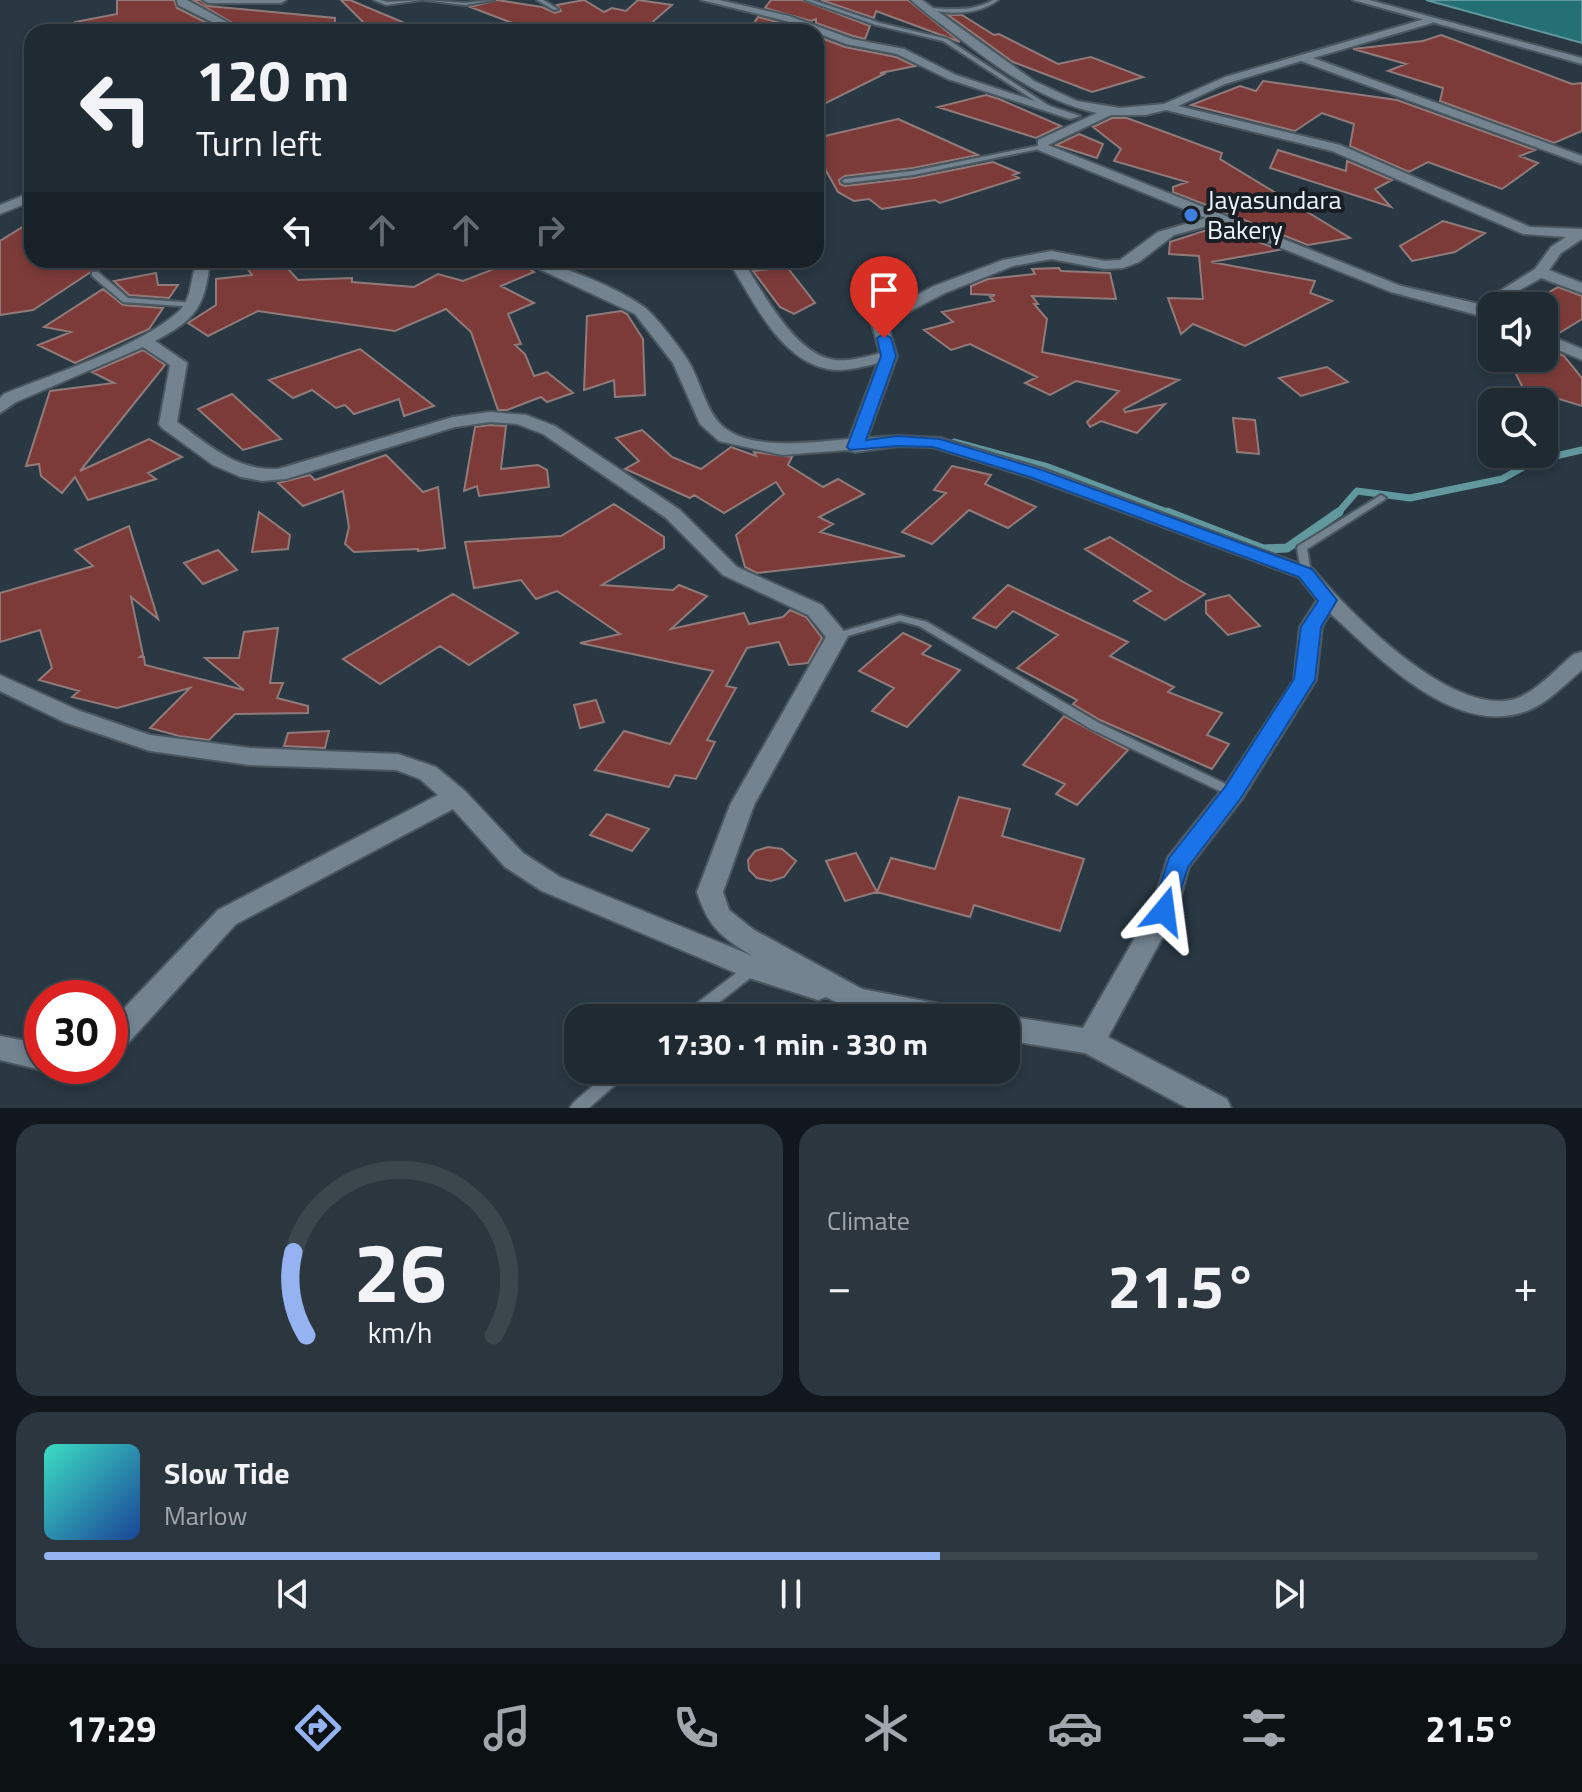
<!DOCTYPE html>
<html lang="en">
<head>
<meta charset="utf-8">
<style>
	body { margin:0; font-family:"Titillium Web",sans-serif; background:#2c363e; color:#f1f3f6; height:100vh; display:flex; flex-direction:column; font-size:30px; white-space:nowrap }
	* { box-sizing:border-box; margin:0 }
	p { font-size:26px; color:#a1a7ac }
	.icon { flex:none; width:44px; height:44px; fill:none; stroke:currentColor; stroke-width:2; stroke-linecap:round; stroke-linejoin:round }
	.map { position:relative; height:1108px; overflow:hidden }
	.drawer { display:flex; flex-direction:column; gap:16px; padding:16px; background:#11171c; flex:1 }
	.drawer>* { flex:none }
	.hud { position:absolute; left:24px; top:24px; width:800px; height:244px; border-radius:24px; box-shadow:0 4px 12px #0003,0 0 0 2px #3c464d; background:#1f2a32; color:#f1f3f6; overflow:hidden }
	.tools { position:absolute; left:1478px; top:292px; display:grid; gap:16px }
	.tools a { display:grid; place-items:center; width:80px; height:80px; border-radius:16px; background:#1f2a32; box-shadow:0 4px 12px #0003,0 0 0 2px #3c464d; font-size:40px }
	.speed { position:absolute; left:24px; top:980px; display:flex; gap:16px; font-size:40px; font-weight:700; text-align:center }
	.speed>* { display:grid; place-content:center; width:104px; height:104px; border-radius:50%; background:#1f2a32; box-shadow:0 4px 12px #0003,0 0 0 2px #3c464d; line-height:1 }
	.speed .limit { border:12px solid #d22; background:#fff; color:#111 }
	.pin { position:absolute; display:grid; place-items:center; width:68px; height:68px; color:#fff; margin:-82px -34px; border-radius:50% 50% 50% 0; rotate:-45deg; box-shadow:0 0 8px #0007 }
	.pin .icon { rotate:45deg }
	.me { position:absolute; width:88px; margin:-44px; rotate:16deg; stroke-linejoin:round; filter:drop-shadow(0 0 6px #0008) }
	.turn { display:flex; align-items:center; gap:28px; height:168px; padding:0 40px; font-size:36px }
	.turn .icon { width:104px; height:104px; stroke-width:2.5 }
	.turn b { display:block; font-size:56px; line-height:68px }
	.lanes { display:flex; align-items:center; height:76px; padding:0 40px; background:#0003; justify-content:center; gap:40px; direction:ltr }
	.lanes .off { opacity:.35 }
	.big { font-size:60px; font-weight:700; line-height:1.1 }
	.drawer .card { flex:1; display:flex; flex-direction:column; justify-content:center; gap:12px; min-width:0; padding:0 28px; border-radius:24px; background:#2c363e }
	.drawer .dial { align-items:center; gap:0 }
	.dial svg { height:208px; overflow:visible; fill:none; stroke:#3c464d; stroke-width:7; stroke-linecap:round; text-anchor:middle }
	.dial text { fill:#f1f3f6; stroke:none }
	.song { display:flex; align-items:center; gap:24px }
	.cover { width:96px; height:96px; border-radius:12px; background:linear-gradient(135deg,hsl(170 70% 55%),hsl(220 70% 35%)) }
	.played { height:8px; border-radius:4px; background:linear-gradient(90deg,#95b2f1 60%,#3c464d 60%) }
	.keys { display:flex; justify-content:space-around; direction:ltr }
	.heat { display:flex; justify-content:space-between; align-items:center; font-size:44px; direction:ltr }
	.drawer .tiles { flex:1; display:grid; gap:16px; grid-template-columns:1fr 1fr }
	.card:last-child { grid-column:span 2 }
	.trip { position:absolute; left:564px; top:1004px; width:456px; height:80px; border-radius:24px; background:#1f2a32; box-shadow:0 4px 12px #0003,0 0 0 2px #3c464d; font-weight:700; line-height:80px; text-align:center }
	.tabs { display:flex; height:128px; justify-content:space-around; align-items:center; background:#0c1114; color:#a1a7ac }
	.tabs .icon { width:56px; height:56px }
	.tabs .current { color:#95b2f1 }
	.tabs b { font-size:36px; color:#f1f3f6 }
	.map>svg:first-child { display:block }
	.water { fill:#257075; stroke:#61989e; stroke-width:2 }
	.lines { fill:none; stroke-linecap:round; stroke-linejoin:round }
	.stream-far1 { stroke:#61989e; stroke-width:7 }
	.stream { stroke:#61989e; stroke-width:9 }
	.building { fill:#7c3b39; stroke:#917b7a; stroke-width:2 }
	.lane-casing { stroke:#4a5760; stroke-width:4 }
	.street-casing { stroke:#4a5760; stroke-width:4 }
	.secondary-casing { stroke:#4a5760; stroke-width:4 }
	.lane { fill:#738390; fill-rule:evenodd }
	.street { fill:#738390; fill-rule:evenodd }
	.secondary { fill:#738390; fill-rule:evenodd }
	.route { fill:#1a73e8; stroke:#114b97; stroke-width:2 }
	.shop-dot { fill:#3f7fe0; stroke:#181e23; stroke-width:3 }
	.labels { text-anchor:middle; stroke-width:8; stroke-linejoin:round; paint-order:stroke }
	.far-poi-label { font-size:26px; fill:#edf6fe; stroke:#181e23; text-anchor:start }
</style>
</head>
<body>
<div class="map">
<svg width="1582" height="1108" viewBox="0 0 1582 1108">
	<rect width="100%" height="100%" fill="#293843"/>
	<path class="water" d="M1426 0H1582V43Z"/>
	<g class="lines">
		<path class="stream-far1" d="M954 442 1048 467 1172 514
			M1337 514 1357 491 1410 498 1502 479 1534 461 1582 450"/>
		<path class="stream" d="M1167 512 1263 549 1287 548 1339 512"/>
	</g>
	<path class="building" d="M117 0H174L177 8 225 32H76L75 22 117 14Z
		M193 0H200L208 6 335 18 334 32H248Z
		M341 0H350L426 32H373Z
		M497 0 542 7 555 13 561 11 557 5 584 0 604 12 612 8 626 11 638 0 672 5 648 26 641 25 640 32H536L470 7Z
		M771 0H802L870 26 865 39 853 36 816 23V19L811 21 765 8Z
		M821 0H908L960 42 876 11 874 18Z
		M948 15H962L994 35 999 34 1058 64 1091 57 1143 77 1092 92 1013 62Z
		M758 17 785 24 790 26 748 32Z
		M1441 35 1572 84 1582 83V131L1554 143 1440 101 1443 88 1388 71 1406 64 1353 49 1423 41Z
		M816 36 845 47 896 57 915 66 880 73 884 74 816 108Z
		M1263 81 1397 100 1535 150 1520 156 1538 163 1502 189 1428 162 1409 172 1350 146 1354 124 1322 113 1295 131 1191 105 1240 86 1256 91Z
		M986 95 999 99 1061 126 1036 138 938 107Z
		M1112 118H1127L1222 153 1220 159 1350 238 1308 245 1173 192V187L1187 182 1114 161 1121 149 1093 127Z
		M898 119 978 155 913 168 845 176 839 180 840 184 845 186 913 178 993 162 1019 173 1013 175 1019 178 940 203 935 200 882 209 869 199 854 201 838 192 816 153V138Z
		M1079 134 1103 144 1097 158 1056 145Z
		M1278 150 1346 171 1347 161 1392 180 1375 189 1391 207 1270 168Z
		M32 221V260H109L33 310 0 315V241Z
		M1443 221 1485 233 1455 252 1412 261 1400 246Z
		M1219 226 1279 250 1211 262 1315 281 1310 293 1332 301 1245 346 1193 324 1181 334 1168 298 1203 299 1199 256 1169 254 1170 242Z
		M262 260H280L298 280 352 278V282L414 287 438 274 463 281 517 260 534 272 501 286 534 303 508 314 521 344 515 345 525 354 534 376 547 372 573 393 547 402 541 397 507 410H498L471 332 446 309 395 331 258 311 208 336 188 323 216 305V279L252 275 244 264Z
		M787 267 815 303 794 314 780 307 753 271Z
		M1059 268 1061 271 1110 273 1116 299 1032 296 1038 304H1034L1047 319 1042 352 1179 380 1124 409 1125 412 1165 404 1137 433 1101 421 1090 427 1087 422 1119 391 1076 381 1050 395 1025 383 1037 377 970 344 951 350 924 330 953 322 942 312 994 301 990 297 995 295 971 294V286L988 279 1035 274 1032 269Z
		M156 273 158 285H178L169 298 129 295 114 281Z
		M1558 287 1582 296V319L1556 335 1544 330V295Z
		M103 289 123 305 163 308 149 329 75 363 38 345 71 332 44 327Z
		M621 311 627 314 643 339 645 395 615 397 614 380 584 390 587 316Z
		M1544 347 1564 356 1582 378V406L1523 388 1508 358H1544Z
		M360 349 434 406 404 416 399 399 354 414 345 405 336 408 312 390 293 398 269 380Z
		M143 350 165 365 80 471 149 439 182 457 148 473 156 479 88 500 75 477 62 493 41 476 39 464 26 466 50 391 114 383 92 372Z
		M1327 367 1348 382 1301 396 1279 378Z
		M232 394 281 439 243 450 198 409Z
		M1233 418 1255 420 1259 454 1237 452Z
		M490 425 506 426 501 469 538 465 547 470 549 487 479 496 477 486 464 491 475 427Z
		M642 430 672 457 701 469 731 447 756 456 754 452 792 457 788 465 823 487 838 479 864 494 819 517 833 524 820 532 905 556 757 573 745 567 736 535 784 494 776 482 724 513 694 495 690 498 625 469 639 461 616 438Z
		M386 455 423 492 438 487 445 548 418 551V549L354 552 345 544 349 527 343 491 303 506 278 483 310 475 315 480Z
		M952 466 991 475 985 484 1036 507 1008 528 969 510 932 544 902 532 946 493 934 490Z
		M614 504 664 537V548L602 585 673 590 679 585 707 596 671 629 744 613 749 624 783 617 790 610 806 617 822 638 808 663 789 665 779 642 747 648 726 686 736 688 707 740 715 742 696 779 675 775 669 787 595 770 624 731 670 744 713 671 580 643 620 634 557 591 536 599 521 580 474 588 465 542 561 536Z
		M259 512 290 535 288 549 252 552Z
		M129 526 158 619 131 597 143 655 140 657H144L145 665 244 690 205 658H239L244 632 278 628 270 683H283L277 698 308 706V713L235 714 209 740 179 736 150 728 190 688 117 708 72 697 79 691 39 680 52 668 40 630 0 642V593L93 566 75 550Z
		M1110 537 1178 579 1205 594 1165 620 1134 601 1151 591 1085 549Z
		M218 550 237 570 203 584 184 563Z
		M1008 585 1128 642 1110 656 1174 687 1168 692 1222 713 1207 735 1229 744 1212 769 1100 720 1073 704 1077 700 1017 668 1058 635 1013 611 996 628 973 618Z
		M453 594 518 633 469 665 440 646 380 684 343 659Z
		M1229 595 1260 626 1228 635 1206 613V601Z
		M903 633 931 646 922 654 960 670 907 727 872 711 894 688 859 671Z
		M596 700 604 722 580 728 574 705Z
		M1064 716 1128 750 1077 805 1056 794 1065 784 1023 765Z
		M329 731 325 748 284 746 288 733Z
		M959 797 1010 809 1002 836 1084 859 1060 931 974 905 970 917 877 892 891 858 935 869Z
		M607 814 649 829 632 851 590 835Z
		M768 847 782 849 796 861 784 877 771 881 757 878 749 870 748 860 755 851Z
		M856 853 877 892 845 901 826 861Z"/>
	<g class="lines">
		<defs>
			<path id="lane" d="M374 0H380L387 2 421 0 386 5Z
				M424 0 465 3 494 0 465 5Z
				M537 0H543L558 9 554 10Z
				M805 0H812L880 23 947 39 1054 109 1049 110 943 41 876 25Z
				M993 0H998C979 15 949 15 927 9L929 8C951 9 973 12 993 0Z
				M1042 145 1044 146V148L913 175 845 183 842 181 845 179 913 171Z
				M92 272H98L128 298 195 303 199 305 195 307 123 302 92 276Z
				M1381 495 1386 498 1384 500 1307 549 1311 573 1310 575H1302L1297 548 1298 546Z
				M900 615 927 622 1099 723 1236 789 1238 792 1236 795 1232 796 1228 795 1091 729 919 626 900 621 837 639 832 636 833 634Z
				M753 962 758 964 760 968 758 972 699 1018H681L683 1014 748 964Z
				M611 1070H628L626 1075 589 1108H570L573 1103Z"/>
			<path id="street" d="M177 0H187L245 32H232L178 5Z
				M203 0H286L281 3H208Z
				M701 0H719L789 16 852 39 904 49 956 75 1080 116 1070 119 948 79 897 54 846 44 786 21Z
				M911 0H922L1034 81 1077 101 1120 108 1164 104 1225 77 1428 18 1432 19V23L1313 58 1582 156V164L1301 61 1225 84 1178 106 1340 145 1530 227 1582 229V239L1561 253 1549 270 1582 283V293L1541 278 1492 306V319L1391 292 1219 223 1174 235 1139 262 1123 268 1105 269 1051 259 1013 266 945 293 887 323 897 356 867 438 898 436 940 438 1043 469 1313 569C1350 613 1451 717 1515 699 1536 692 1557 668 1574 654L1582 652V670C1565 684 1548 703 1527 711 1454 738 1378 657 1330 613L1322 627 1316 680 1242 799 1189 867 1177 911 1108 1037 1227 1099 1231 1108H1187L1085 1053 1006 1040V1018H1000L1006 1016 1083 1028 1151 910 1168 857 1224 787 1294 680 1300 627 1317 600 1299 577 1029 477 933 447 898 446 855 452 848 450 782 455 719 441 700 424 673 363 635 314 520 260C553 260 616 287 644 307 656 316 682 350 690 364 702 385 707 418 729 431 759 450 815 442 849 439L878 363C862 367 844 372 828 369 779 360 752 298 728 260H742C762 290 792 350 830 359 845 363 865 357 880 353L871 321 873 318 934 286 1003 260 1051 251 1105 261 1120 260 1158 232 1206 218 1038 150V140L1097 113C1040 100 995 66 950 31 937 21 923 11 911 0ZM1166 110 1332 151 1523 234 1566 237 1551 247 1535 269 1479 304 1401 286 1048 145 1111 115H1145Z
				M32 192V201L0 214V205Z
				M202 260H219L209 268C204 310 192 321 155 341L187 363 177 422C209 445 236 471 278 469L453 417 490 412 526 415 555 426 680 510 737 567 822 605 848 636 754 805 723 892 729 910 754 930 862 989 950 1006 960 1010 964 1018 862 1015 826 997 818 1000 743 976 542 891 505 867 453 809 236 924 129 1042 110 1049V1023L218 910 438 795 420 779 396 770 250 765 150 751 64 722 0 691V675L80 711 150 735 250 748 398 754 436 767 465 791 523 853 560 877 753 956C722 938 708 927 697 892L730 805 826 637 808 615 723 575 666 518 543 434 517 424 490 422 455 427 286 479 262 481 241 477 213 465 162 428 159 424 170 365 143 347 16 402 0 413V398L4 394C56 372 135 349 177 313 197 296 187 269 202 260Z
				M1544 333 1582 349V360L1544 344Z
				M0 1036 42 1044V1066H52L42 1070 0 1060Z"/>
			<path id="secondary" d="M1353 0H1369L1582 58V64Z"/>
		</defs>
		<use href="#lane" class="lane-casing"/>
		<use href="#street" class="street-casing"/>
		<use href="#secondary" class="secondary-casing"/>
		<use href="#lane" class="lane"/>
		<use href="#street" class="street"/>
		<use href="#secondary" class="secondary"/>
	</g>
	<path class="route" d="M884 334 891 338 896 356 866 440 898 436 940 439 1042 470 1312 569 1337 600 1321 627 1315 680 1241 798 1188 867 1172 918 1164 921 1155 918 1152 911 1169 858 1225 787 1294 679 1301 627 1318 601 1299 577 1030 477 933 447 898 446 850 450 847 447 881 356 877 338Z"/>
	<circle class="shop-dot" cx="1191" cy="215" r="8"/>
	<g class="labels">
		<g class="far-poi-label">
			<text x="1207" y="209">Jayasundara<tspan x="1207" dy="30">Bakery</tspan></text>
		</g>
	</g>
</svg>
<div class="tools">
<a><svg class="icon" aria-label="sound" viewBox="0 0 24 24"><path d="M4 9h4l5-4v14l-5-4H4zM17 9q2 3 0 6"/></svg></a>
<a><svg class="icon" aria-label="search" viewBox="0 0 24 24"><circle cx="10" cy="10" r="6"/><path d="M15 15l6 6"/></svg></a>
</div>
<div class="speed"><div class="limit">30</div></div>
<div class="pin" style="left:884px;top:338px;background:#d93025"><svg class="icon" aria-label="arrive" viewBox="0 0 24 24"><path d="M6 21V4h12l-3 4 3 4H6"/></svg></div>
<svg class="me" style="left:1164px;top:911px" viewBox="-20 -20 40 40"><path d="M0-17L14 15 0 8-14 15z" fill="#1a73e8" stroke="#fff" stroke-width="4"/></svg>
<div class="trip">17:30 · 1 min · 330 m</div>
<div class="hud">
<div class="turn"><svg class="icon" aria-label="left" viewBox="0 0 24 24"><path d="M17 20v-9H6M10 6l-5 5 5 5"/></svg><div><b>120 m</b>Turn left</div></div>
<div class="lanes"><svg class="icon" aria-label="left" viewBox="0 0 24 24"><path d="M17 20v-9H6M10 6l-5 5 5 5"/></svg><svg class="icon off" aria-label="ahead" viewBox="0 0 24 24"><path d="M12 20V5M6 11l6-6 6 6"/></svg><svg class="icon off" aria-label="ahead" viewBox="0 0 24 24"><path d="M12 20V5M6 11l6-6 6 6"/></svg><svg class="icon off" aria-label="right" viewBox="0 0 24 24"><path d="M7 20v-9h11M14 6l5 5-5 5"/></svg></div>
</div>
</div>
<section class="drawer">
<div class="tiles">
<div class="card dial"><svg viewBox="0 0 100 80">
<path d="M14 69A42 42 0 1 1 86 69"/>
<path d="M14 69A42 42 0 0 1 9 37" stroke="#95b2f1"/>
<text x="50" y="56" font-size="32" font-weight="700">26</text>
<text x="50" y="72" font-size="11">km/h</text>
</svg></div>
<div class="card"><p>Climate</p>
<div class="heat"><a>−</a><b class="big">21.5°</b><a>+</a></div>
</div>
<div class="card">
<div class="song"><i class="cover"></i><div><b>Slow Tide</b><p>Marlow</p></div></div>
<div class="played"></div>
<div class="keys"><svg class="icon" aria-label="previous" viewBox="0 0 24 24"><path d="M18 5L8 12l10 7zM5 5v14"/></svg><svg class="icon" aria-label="pause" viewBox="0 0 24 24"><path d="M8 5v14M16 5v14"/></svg><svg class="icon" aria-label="next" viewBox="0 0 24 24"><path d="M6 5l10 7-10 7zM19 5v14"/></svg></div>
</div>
</div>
</section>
<nav class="tabs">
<b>17:29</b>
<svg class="icon current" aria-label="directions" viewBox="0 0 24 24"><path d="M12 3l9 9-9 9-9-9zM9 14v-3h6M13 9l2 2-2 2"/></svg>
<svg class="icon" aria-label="music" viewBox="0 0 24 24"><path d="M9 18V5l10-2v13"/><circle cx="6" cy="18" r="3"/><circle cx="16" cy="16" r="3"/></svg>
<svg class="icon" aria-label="phone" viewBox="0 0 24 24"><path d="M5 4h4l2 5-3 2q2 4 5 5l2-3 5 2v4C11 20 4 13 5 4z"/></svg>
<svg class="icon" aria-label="climate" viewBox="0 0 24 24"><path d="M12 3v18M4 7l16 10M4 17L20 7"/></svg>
<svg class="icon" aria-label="car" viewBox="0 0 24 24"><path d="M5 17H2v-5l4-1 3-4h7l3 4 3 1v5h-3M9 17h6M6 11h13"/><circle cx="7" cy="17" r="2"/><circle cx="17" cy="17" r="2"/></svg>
<svg class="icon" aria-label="filters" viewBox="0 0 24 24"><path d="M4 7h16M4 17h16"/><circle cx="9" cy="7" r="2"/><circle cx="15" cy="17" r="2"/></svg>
<b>21.5°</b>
</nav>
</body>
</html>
